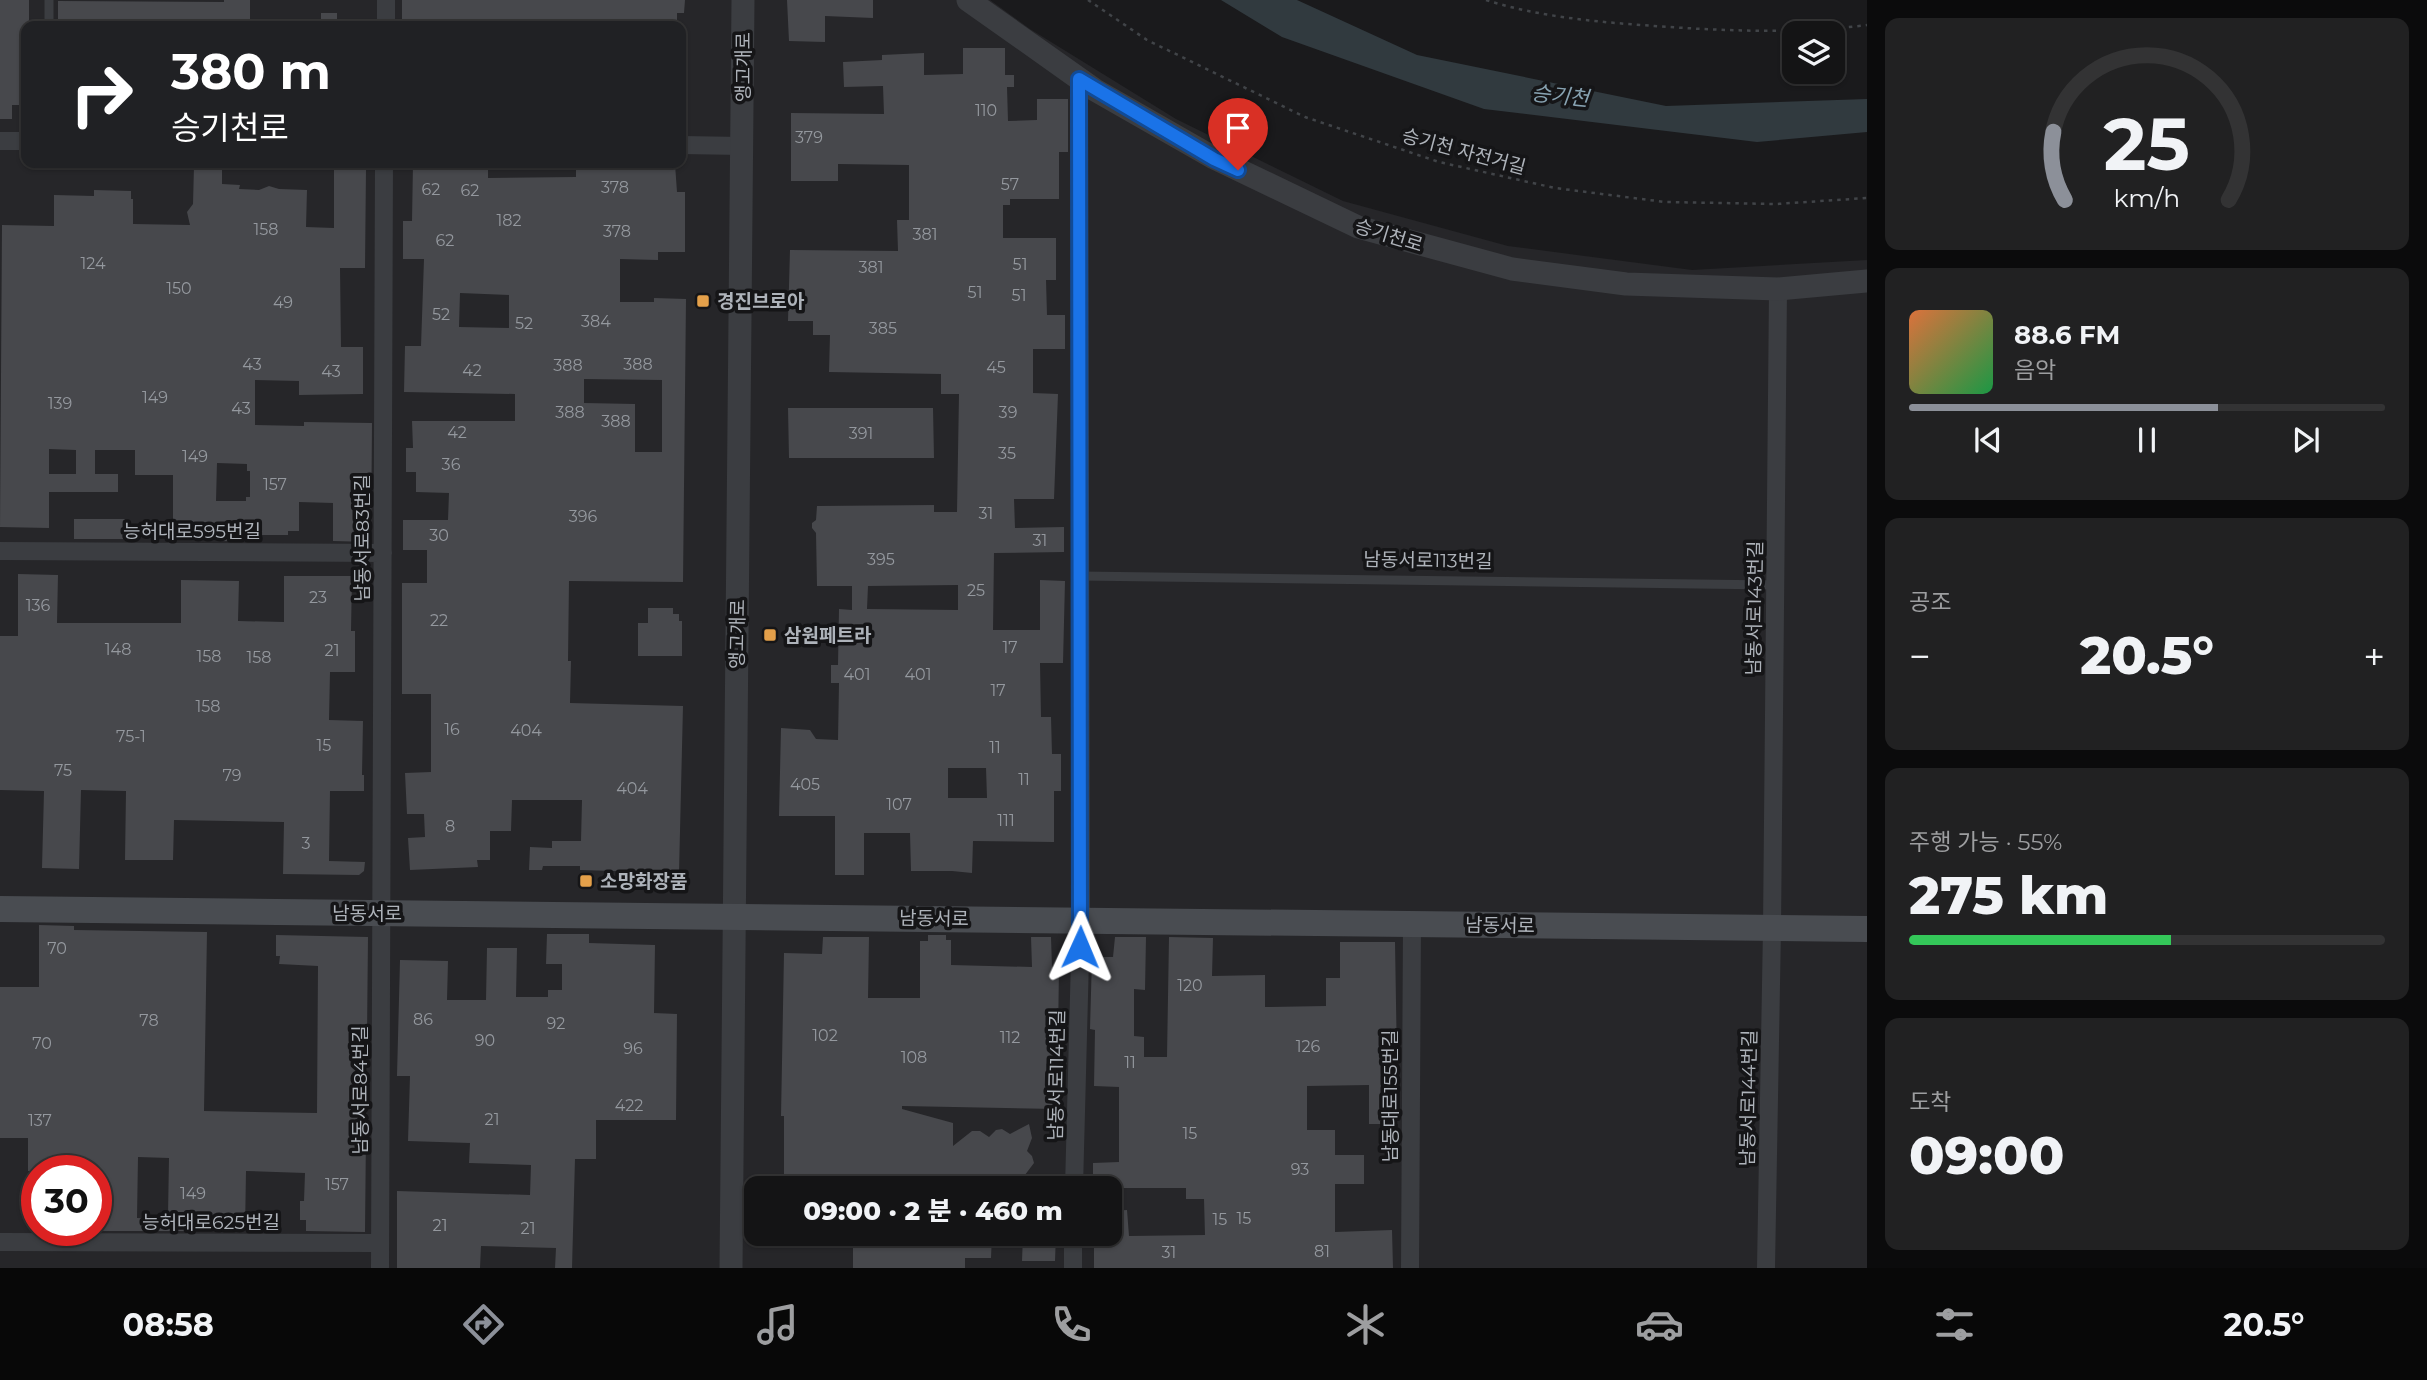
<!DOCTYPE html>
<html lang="ko">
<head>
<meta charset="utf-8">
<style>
	body { margin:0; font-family:Montserrat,"Noto Sans KR",sans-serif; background:#212122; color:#f1f3f6; height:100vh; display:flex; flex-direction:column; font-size:26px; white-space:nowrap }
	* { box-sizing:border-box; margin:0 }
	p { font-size:23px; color:#9d9ea0 }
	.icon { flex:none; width:38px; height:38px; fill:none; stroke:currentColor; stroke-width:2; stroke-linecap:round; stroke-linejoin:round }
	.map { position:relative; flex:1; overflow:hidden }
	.sheet { display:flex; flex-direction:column; gap:18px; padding:18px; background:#0b0b0c; width:560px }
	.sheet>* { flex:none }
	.top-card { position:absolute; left:21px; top:21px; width:665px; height:147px; border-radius:14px; box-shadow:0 2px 5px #0004,0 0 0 2px #333334; background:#202124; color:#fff; overflow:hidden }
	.controls { position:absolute; left:1782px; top:21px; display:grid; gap:14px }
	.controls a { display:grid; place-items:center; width:63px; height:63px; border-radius:14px; background:#141415; box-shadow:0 2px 5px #0004,0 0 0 2px #333334; font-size:35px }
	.speed { position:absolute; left:21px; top:1155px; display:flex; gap:14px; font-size:35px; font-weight:700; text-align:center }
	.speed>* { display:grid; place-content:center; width:91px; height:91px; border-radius:50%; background:#141415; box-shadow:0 2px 5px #0004,0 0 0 2px #333334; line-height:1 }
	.speed .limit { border:10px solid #d22; background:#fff; color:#111 }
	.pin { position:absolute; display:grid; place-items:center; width:60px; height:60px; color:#fff; margin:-72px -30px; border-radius:50% 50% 50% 0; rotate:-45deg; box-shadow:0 0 7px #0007 }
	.pin .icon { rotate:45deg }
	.me { position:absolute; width:77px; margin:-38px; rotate:1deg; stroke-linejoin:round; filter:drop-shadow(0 0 5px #0008) }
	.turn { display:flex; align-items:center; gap:24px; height:147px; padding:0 35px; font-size:32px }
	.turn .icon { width:91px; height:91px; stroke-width:2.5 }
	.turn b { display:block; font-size:49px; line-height:60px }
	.big { font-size:52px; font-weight:800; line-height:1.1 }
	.sheet .widget { flex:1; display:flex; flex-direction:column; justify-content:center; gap:10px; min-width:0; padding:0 24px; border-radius:14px; background:#212122 }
	.sheet .dial { align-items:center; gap:0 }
	.dial svg { height:182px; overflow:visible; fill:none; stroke:#333334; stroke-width:7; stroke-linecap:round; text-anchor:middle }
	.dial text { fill:#f1f3f6; stroke:none }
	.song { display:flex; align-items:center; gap:21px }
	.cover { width:84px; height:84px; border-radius:10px; background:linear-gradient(135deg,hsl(20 70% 55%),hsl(140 70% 35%)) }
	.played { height:7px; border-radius:4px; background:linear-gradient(90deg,#8c9099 65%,#333334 65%) }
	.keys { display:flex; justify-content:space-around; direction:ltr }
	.heat { display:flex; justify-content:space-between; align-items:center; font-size:38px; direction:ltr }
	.charge { height:10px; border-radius:5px; background:linear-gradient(90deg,#34c759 55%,#333334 0) }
	.trip { position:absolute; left:744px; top:1176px; width:378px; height:70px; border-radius:14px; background:#141415; box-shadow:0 2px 5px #0004,0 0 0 2px #333334; font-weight:800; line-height:70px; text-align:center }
	.dock { display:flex; height:112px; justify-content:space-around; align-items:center; background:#080808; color:#9d9ea0 }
	.dock .icon { width:49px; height:49px }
	.dock .current { color:#8c9099 }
	.dock b { font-size:32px; color:#f1f3f6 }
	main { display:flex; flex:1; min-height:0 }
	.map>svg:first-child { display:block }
	.built { fill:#262629; fill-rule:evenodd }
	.water { fill:#313a3f }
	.building { fill:#47484c; fill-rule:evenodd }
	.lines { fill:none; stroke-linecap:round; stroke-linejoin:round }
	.path { stroke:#414448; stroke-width:2.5; stroke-dasharray:3.5 5; stroke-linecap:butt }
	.service { stroke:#3b3d41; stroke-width:9 }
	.minor { stroke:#3b3d41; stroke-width:18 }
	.tertiary { stroke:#3b3d41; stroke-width:23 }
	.secondary { stroke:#494c51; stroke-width:26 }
	.route-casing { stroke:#114b97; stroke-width:18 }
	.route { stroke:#1a73e8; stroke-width:12 }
	.poi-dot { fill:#e4a04a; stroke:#151517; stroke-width:2.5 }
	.labels { text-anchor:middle; stroke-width:7; stroke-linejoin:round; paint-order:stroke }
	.number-label { font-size:16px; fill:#94989e }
	.street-label { font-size:19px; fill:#aeb3ba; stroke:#151517 }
	.poi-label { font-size:19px; font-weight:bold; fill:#aeb3ba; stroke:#151517; text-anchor:start }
	.water-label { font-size:21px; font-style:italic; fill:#88a3b2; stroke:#151517 }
</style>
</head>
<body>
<main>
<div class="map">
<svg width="1867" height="1268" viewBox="0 0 1867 1268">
	<rect width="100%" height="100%" fill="#1a1a1c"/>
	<path class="built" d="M0 0H990L1030 29 1176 119 1343 201 1508 246 1692 270 1867 260V1268H0ZM26 26H681V163H26ZM37 1171H96V1230H37ZM756 1188H1110V1234H756Z"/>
	<path class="water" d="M1221 0H1297L1417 55 1666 106 1867 99V132L1757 142 1484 109 1282 37Z"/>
	<path class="building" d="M0 0H29V21L26 26V105H12V119H0Z
		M224 0H250V26H58V1L224 2Z
		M402 0H685L684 13H677V26H402Z
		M787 0H873V18L825 16V42L789 41Z
		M321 13H337V26H321Z
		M963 48H1005V75H1014V87H1007L1008 121 1037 120V99H1068V152H1059V199H1010V205H1003V238H1056V280H1046L1047 315H1065V349H1033V393L1058 394 1054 499H1014L1015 528 1064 527V552L994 553 993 630H1040V580L1065 581 1063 663H1040L1041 717H1051L1052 754H1061V791H1054V842L973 841 972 873 952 871H911L910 833H864V875H835V816H779L781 728 810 730 816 739 838 740 839 683H831V665H838L839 609 852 610V586H817L816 533 812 528V523L816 520 817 506 934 505V512H957L959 394H941V374L829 372 830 335H813V321H788L790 250 898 251 897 220H909V165L838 164V181H791V113L884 114 883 86 844 87 843 62 882 60V55L924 53V75L963 74ZM958 585V610L867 609 868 586ZM948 768H986L987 798H948Z
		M413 163H488V178L576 177V163L675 164 677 192H685V252H658V260L620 259V302H654V298L686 299 683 582 569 581 568 661H571L570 703 683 706 679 873 580 870V866H543L542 870H529L530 847 552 848V841H581L582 800H512L511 831H490V860H477L478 867 410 870 408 838 425 837 424 814H407L405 773 431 772V694H402V583H427V550H403V520H448L449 493 416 492V472H406V448H413L412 421H515V394L404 392 405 346H421L424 259H403V221H412ZM460 293 509 295V328L459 327ZM584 379 662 380V452H635V404L584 403Z
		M194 166H222V184L240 185 239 189 259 190 269 186 279 189 307 190 306 227 334 228V169H366L365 268H340L341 347H363V394L299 395V381L255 380V425L304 426V422L372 423 371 542 333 541V503L299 502V531H288V535H242L239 541H223V528H197V541H170V530H173V475H135V450H95V474H118V492H49V528L0 527 2 225 54 226V195L94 196V190L131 191V199H133V224L190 225 187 212 193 204ZM49 449 76 450V474H49ZM217 463 247 464V471H250V497H246V501H216Z
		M788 408H933L934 458H789Z
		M74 519H125V539H74Z
		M18 574 58 575 57 623H181V580L239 581 238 621 284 622V576H352L351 631H355V672H330L329 720 363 721 362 775H364V791H330L329 861 365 862 364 871 359 875 283 874 284 822 174 820 173 860H125L126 791 81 790 79 869 42 868 44 791 0 790V636H18Z
		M648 608H673V614H679V621H682V656H638V623H648Z
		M39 925 74 926V930L207 932 204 1111 317 1113 318 966 279 964 280 956H276V935L368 937 365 1232 306 1231V1220H300V1201H304L305 1173 246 1171 245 1231H96V1171H28V1138H0V987H39ZM138 1157 169 1158 168 1215H163V1219L137 1218Z
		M547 934H589V943L655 945 654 1013 677 1014 676 1120H596V1159H575L572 1268H555L556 1248 481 1246 480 1268H397V1191L530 1195 531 1165 469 1163 470 1143 408 1141 410 1076H397L400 960 448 961 447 1000H486L487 948H517L516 997H548V990H562V964H546Z
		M928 935H946V940H951V965L1032 967 1031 937H1051L1052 967H1059L1057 1109 902 1106V1109L953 1123V1146L972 1131H980L989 1137 996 1130 1002 1129 1010 1134 1029 1124 1032 1138 1027 1151 1032 1156 1034 1163 1015 1188H784V1116H781L784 953 822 954 823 937H869L868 998H920V941H928Z
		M1115 937H1146L1145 990 1134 989V1036L1144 1037V1057H1167L1169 937 1213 938 1212 976 1265 975V1007L1326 1006V978H1340V942H1395L1398 1124H1369V1085L1307 1086V1130H1335V1155H1364V1184H1335V1232L1392 1230 1393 1268H1094V1236H1110V1211L1127 1210 1129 1236 1205 1235 1204 1199H1186V1188H1093V1163L1119 1162V1087L1094 1086 1095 1030 1090 1029 1092 957H1113Z
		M828 1234H992L991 1258H965V1268H853V1246H828Z
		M1023 1234H1056L1055 1261H1022Z"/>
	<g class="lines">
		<path class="path" d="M1088 0 1147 40 1305 117 1439 162 1555 188 1665 202 1776 204 1867 198
			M1486 0C1539 17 1598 22 1654 26 1726 31 1796 34 1867 25"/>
		<path class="service" d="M49 26V0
			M1080 576 1775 585"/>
		<path class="minor" d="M386 26V0
			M0 141H26
			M681 145 743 146
			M0 551 383 553
			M1074 1188 1081 920 1079 79
			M0 1242 380 1243
			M380 1268 384 163
			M1073 1268V1234
			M1410 1268 1412 924
			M1766 1268 1772 928 1778 289"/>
		<path class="tertiary" d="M968 0 1095 90 1214 158 1358 227 1512 269 1626 284 1778 289 1867 281
			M731 1268 743 0"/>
		<path class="secondary" d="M0 909 1867 929"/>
	</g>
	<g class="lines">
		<defs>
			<path id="route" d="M1080 947 1079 79 1214 159 1238 170"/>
		</defs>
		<use href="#route" class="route-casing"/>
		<use href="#route" class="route"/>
	</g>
	<g class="poi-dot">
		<rect x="696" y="294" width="14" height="14" rx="3.5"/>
		<rect x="763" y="628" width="14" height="14" rx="3.5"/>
		<rect x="579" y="874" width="14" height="14" rx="3.5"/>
	</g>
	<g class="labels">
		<g class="number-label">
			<text x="986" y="116">110</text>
			<text x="809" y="143">379</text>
			<text x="1010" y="190">57</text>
			<text x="615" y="193">378</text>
			<text x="431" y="195">62</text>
			<text x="470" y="196">62</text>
			<text x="509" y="226">182</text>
			<text x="266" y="235">158</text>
			<text x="617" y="237">378</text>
			<text x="925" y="240">381</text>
			<text x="445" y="246">62</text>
			<text x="93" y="269">124</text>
			<text x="1020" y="270">51</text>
			<text x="871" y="273">381</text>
			<text x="179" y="294">150</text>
			<text x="975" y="298">51</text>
			<text x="1019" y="301">51</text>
			<text x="283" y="308">49</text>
			<text x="441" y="320">52</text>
			<text x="596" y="327">384</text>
			<text x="524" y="329">52</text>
			<text x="883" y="334">385</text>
			<text x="252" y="370">43</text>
			<text x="638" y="370">388</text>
			<text x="568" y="371">388</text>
			<text x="996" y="373">45</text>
			<text x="472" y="376">42</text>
			<text x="331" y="377">43</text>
			<text x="155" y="403">149</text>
			<text x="60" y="409">139</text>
			<text x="241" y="414">43</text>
			<text x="570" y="418">388</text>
			<text x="1008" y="418">39</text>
			<text x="616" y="427">388</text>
			<text x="457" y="438">42</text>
			<text x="861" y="439">391</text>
			<text x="1007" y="459">35</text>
			<text x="195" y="462">149</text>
			<text x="451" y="470">36</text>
			<text x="275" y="490">157</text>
			<text x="986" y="519">31</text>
			<text x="583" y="522">396</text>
			<text x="439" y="541">30</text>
			<text x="1040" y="546">31</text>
			<text x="881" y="565">395</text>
			<text x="976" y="596">25</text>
			<text x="318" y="603">23</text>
			<text x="38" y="611">136</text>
			<text x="439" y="626">22</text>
			<text x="1010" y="653">17</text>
			<text x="118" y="655">148</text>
			<text x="332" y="656">21</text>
			<text x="209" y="662">158</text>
			<text x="259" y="663">158</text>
			<text x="857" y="680">401</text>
			<text x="918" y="680">401</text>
			<text x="998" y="696">17</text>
			<text x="208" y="712">158</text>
			<text x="452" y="735">16</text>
			<text x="526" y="736">404</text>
			<text x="131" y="742">75-1</text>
			<text x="324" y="751">15</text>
			<text x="995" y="753">11</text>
			<text x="63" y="776">75</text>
			<text x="232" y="781">79</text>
			<text x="1024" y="785">11</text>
			<text x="805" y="790">405</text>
			<text x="632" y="794">404</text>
			<text x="899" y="810">107</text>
			<text x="1006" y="826">111</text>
			<text x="450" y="832">8</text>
			<text x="306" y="849">3</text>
			<text x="57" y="954">70</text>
			<text x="1190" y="991">120</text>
			<text x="423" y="1025">86</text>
			<text x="149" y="1026">78</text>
			<text x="556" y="1029">92</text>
			<text x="825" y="1041">102</text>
			<text x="1010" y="1043">112</text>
			<text x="485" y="1046">90</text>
			<text x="42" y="1049">70</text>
			<text x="1308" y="1052">126</text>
			<text x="633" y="1054">96</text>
			<text x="914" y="1063">108</text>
			<text x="1130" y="1068">11</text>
			<text x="629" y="1111">422</text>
			<text x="492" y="1125">21</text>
			<text x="40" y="1126">137</text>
			<text x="1190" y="1139">15</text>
			<text x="1300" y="1175">93</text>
			<text x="337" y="1190">157</text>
			<text x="193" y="1199">149</text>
			<text x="1244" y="1224">15</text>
			<text x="1220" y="1225">15</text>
			<text x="440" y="1231">21</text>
			<text x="528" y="1234">21</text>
			<text x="1322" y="1257">81</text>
			<text x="1169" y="1258">31</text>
		</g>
		<g class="street-label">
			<text transform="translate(743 67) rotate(-90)" y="7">앵고개로</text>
			<text transform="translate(1464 151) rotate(15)" y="7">승기천 자전거길</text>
			<text transform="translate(1389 235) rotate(17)" y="7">승기천로</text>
			<text x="192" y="538">능허대로595번길</text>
			<text transform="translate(362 538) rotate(-90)" y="7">남동서로83번길</text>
			<text transform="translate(1428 560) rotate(1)" y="7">남동서로113번길</text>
			<text transform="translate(1754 608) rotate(-89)" y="7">남동서로143번길</text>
			<text transform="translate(737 634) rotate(-89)" y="7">앵고개로</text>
			<text x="367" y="920">남동서로</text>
			<text transform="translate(934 918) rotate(1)" y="7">남동서로</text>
			<text transform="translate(1500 925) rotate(1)" y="7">남동서로</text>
			<text transform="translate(1056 1075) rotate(-89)" y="7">남동서로114번길</text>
			<text transform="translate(360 1090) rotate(-90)" y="7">남동서로84번길</text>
			<text transform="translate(1390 1096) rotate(-90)" y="7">남동대로155번길</text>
			<text transform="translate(1748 1098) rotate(-89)" y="7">남동서로144번길</text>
			<text x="211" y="1229">능허대로625번길</text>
		</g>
		<g class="poi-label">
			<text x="717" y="308">경진브로아</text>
			<text x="784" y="642">삼원페트라</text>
			<text x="600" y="888">소망화장품</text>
		</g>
		<g class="water-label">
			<text transform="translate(1560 96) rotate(6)" y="7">승기천</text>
		</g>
	</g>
</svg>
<div class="controls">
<a><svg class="icon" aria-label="layers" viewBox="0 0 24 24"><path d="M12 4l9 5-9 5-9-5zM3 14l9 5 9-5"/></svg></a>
</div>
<div class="speed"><div class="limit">30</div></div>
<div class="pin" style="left:1238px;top:170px;background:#d93025"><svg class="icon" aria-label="arrive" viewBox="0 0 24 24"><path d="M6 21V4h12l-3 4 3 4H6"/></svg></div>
<svg class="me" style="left:1080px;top:947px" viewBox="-20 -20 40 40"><path d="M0-17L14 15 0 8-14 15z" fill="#1a73e8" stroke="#fff" stroke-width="4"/></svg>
<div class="trip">09:00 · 2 분 · 460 m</div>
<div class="top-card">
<div class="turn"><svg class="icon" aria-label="right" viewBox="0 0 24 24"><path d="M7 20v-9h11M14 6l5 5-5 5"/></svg><div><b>380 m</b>승기천로</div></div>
</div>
</div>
<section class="sheet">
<div class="widget dial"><svg viewBox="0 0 100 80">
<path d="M14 69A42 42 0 1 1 86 69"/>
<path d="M14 69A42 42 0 0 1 9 39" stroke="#8c9099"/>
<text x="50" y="56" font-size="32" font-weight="700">25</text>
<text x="50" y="72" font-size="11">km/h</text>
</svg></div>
<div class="widget">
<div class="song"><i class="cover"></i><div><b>88.6 FM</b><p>음악</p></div></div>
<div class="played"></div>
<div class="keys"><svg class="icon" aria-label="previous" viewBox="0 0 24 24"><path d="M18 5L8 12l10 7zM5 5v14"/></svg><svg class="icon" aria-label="pause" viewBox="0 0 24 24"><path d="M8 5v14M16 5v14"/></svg><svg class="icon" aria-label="next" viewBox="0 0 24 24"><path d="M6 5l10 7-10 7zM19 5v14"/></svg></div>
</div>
<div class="widget"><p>공조</p>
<div class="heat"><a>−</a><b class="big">20.5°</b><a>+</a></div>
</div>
<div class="widget"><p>주행 가능 · 55%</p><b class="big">275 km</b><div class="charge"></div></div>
<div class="widget"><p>도착</p><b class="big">09:00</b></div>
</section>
</main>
<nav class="dock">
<b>08:58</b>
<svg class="icon current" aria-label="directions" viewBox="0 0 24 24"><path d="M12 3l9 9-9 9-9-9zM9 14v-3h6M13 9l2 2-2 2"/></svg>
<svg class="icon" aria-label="music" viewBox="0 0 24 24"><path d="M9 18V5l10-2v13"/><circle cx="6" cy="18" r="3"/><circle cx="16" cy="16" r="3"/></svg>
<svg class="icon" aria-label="phone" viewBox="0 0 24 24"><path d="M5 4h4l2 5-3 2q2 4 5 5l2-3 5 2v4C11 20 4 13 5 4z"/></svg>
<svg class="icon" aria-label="climate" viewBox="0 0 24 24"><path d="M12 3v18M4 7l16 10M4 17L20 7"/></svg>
<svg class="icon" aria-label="car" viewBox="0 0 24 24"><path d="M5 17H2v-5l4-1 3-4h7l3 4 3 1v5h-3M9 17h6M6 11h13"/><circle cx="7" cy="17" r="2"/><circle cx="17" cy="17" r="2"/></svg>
<svg class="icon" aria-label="filters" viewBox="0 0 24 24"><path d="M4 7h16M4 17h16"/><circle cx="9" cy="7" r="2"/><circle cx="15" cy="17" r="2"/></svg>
<b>20.5°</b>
</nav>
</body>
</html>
